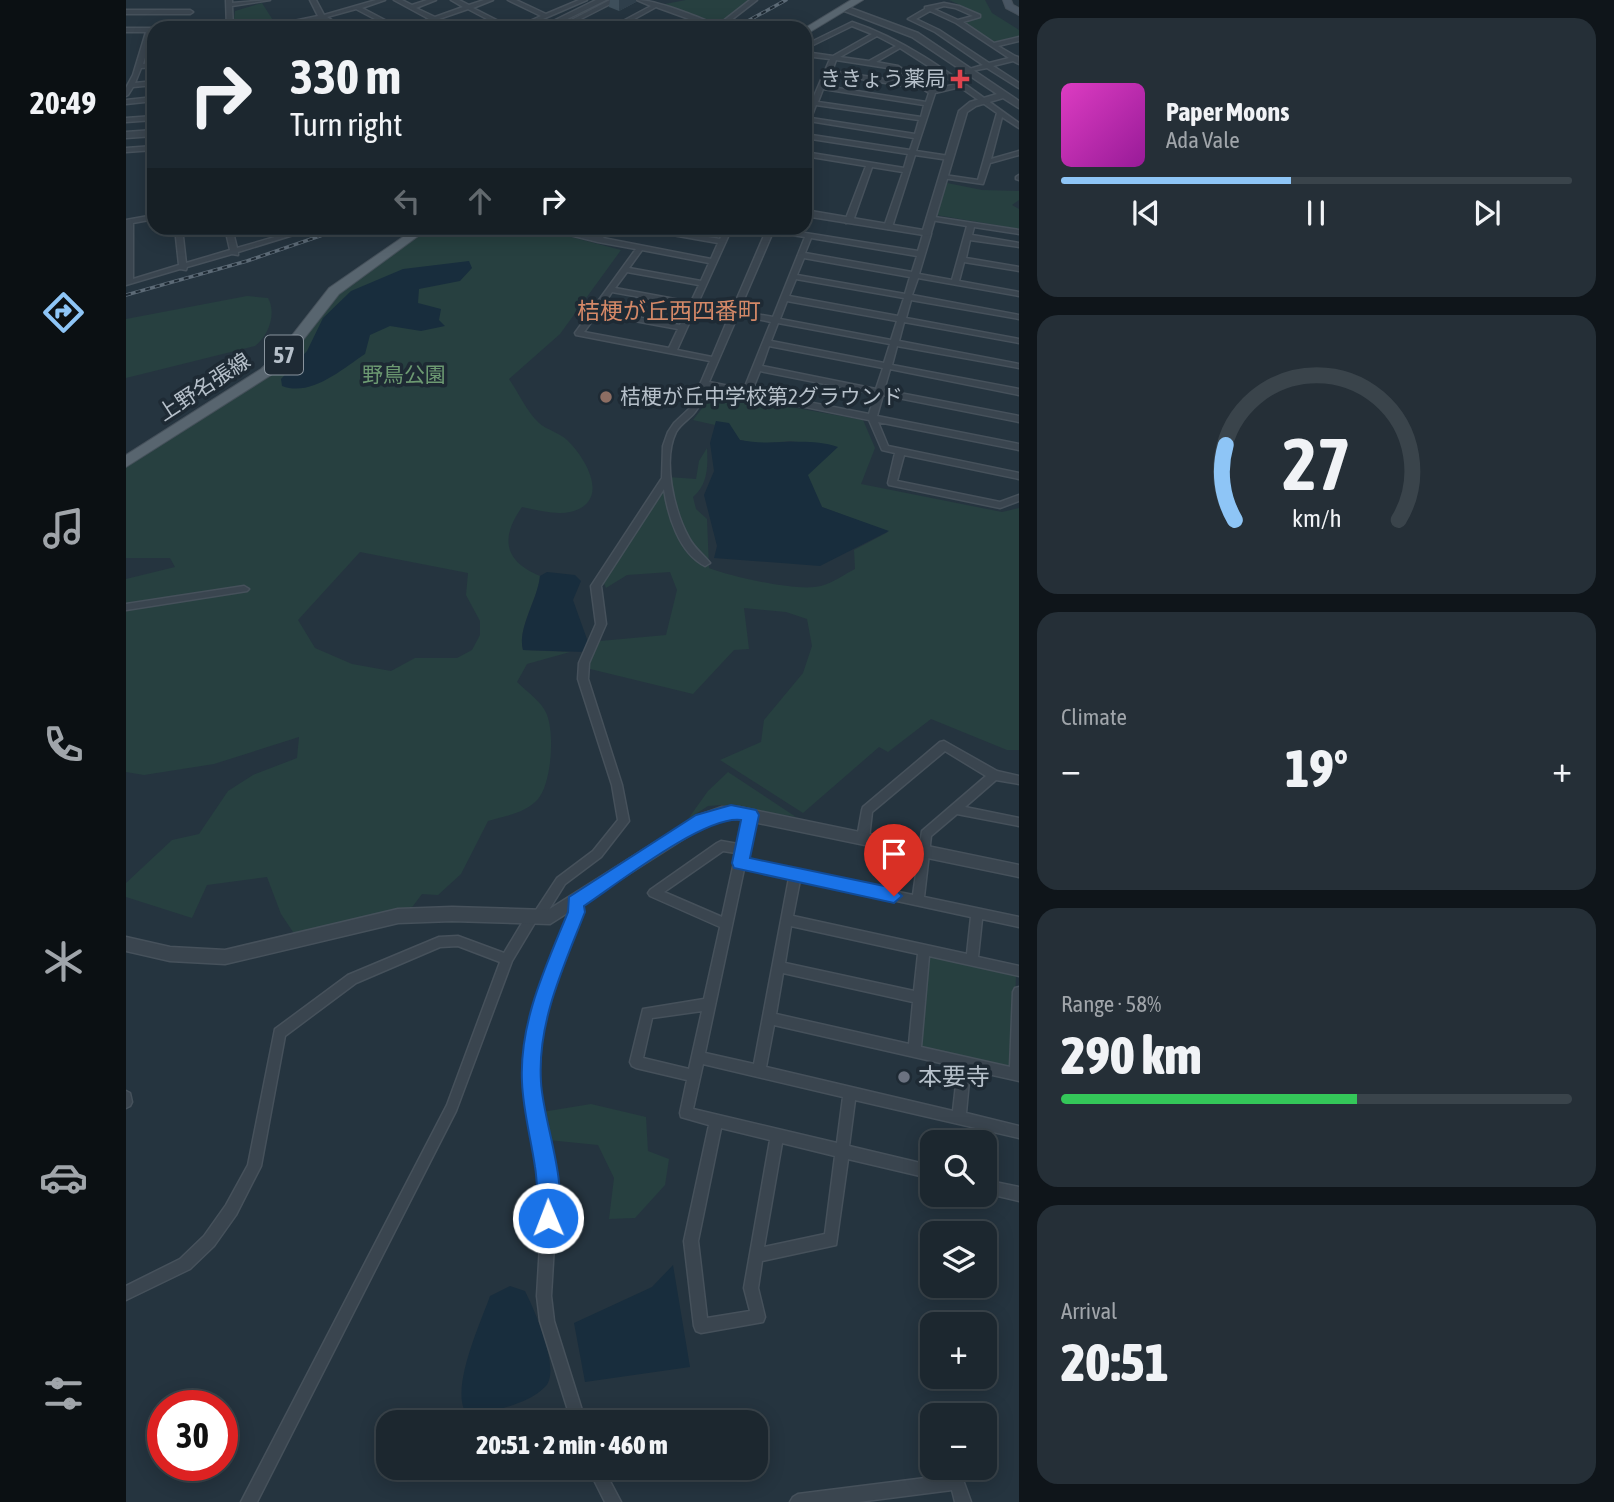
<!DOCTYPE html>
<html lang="en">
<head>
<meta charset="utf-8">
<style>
	body { margin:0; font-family:"Asap Condensed","Noto Sans JP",sans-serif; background:#252f37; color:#f1f3f6; height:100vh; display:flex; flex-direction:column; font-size:26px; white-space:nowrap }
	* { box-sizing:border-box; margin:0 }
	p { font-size:23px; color:#a0a5aa }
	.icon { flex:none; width:38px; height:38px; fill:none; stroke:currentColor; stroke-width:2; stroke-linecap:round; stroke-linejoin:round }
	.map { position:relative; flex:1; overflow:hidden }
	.panel { display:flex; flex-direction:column; gap:18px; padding:18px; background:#0f151a; width:595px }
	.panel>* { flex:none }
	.top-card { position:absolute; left:21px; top:21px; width:665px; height:214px; border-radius:21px; box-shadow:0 4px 18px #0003,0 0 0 2px #3a444b; background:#1c272f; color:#f1f3f6; overflow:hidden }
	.tools { position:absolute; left:794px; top:1130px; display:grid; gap:14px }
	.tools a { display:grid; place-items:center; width:77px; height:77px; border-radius:14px; background:#1c272f; box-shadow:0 4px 18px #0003,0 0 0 2px #3a444b; font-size:35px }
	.speed { position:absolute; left:21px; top:1390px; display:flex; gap:14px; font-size:35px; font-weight:700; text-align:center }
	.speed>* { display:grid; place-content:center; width:91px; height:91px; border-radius:50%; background:#1c272f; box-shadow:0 4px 18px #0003,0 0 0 2px #3a444b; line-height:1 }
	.speed .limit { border:10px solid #d22; background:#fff; color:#111 }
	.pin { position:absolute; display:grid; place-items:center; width:60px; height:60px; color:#fff; margin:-72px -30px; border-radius:50% 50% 50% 0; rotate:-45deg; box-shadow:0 0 7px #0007 }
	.pin .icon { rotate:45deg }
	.me { position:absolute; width:77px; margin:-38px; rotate:359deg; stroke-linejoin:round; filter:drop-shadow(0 0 5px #0008) }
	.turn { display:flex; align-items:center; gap:24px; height:147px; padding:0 28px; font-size:32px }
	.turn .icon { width:91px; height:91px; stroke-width:2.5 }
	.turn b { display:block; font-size:49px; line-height:60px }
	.lanes { display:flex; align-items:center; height:66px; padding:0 28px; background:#0003; justify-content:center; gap:35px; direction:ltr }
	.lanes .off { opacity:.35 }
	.big { font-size:52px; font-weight:800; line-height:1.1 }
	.panel .card { flex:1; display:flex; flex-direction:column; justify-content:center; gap:10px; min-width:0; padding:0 24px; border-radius:21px; background:#252f37 }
	.panel .dial { align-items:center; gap:0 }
	.dial svg { height:182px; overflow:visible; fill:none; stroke:#3a444b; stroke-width:7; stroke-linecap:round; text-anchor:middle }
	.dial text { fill:#f1f3f6; stroke:none }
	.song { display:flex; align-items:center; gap:21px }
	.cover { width:84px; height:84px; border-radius:10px; background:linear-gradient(135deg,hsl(310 70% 55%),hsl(300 70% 35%)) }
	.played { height:7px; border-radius:4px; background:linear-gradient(90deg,#8ec5f6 45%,#3a444b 45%) }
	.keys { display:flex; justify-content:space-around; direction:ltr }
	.heat { display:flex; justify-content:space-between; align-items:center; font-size:38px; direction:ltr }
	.charge { height:10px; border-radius:5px; background:linear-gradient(90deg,#34c759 58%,#3a444b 0) }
	.trip { position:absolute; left:250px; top:1410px; width:392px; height:70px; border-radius:21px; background:#1c272f; box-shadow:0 4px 18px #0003,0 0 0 2px #3a444b; font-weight:800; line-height:70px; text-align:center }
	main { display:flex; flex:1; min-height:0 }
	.tab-bar { display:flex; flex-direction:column; width:126px; justify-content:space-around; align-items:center; background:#0b1013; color:#a0a5aa }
	.tab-bar .icon { width:49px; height:49px }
	.tab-bar .on { color:#8ec5f6 }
	.tab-bar b { font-size:32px; color:#f1f3f6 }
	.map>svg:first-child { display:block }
	.green { fill:#274040; fill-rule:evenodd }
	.water { fill:#182d3d }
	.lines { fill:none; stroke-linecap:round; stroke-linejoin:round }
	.minor-casing { stroke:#46515b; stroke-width:3 }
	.tertiary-casing { stroke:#46515b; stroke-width:3 }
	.secondary-casing { stroke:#46515b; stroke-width:2 }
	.primary-casing { stroke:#46515b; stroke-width:2 }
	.minor { fill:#3a454f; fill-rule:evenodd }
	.tertiary { fill:#3a454f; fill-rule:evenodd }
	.secondary { fill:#485562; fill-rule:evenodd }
	.primary { fill:#58656f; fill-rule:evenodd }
	.rail-casing { stroke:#5c6a76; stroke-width:3.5 }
	.rail { stroke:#1e2a34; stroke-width:2; stroke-dasharray:5; stroke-linecap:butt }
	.wall { fill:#3e4f5b }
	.shaded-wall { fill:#2f3f4b }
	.route { fill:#1a73e8; stroke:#114b97; stroke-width:2 }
	.health-dot { fill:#e0444e; stroke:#1e2a34; stroke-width:2.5 }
	.education-dot { fill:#8d6e63; stroke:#1e2a34; stroke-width:2.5 }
	.worship-dot { fill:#6b7280; stroke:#1e2a34; stroke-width:2.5 }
	.labels { text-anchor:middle; stroke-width:7; stroke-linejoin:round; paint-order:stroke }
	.far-poi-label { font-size:21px; fill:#b6c0ca; stroke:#1e2a34; text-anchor:end }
	.far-park-label { font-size:21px; fill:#6d9a72; stroke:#1e2a34 }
	.far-street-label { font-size:21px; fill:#b6c0ca; stroke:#1e2a34 }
	.far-quarter-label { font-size:23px; fill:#d48867; stroke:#1e2a34 }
	.shield { fill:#1e2a34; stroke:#88939d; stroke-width:2 }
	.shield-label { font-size:23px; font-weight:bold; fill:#b6c0ca }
	.poi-label { font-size:24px; fill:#b6c0ca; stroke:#1e2a34; text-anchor:start }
</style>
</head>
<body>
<main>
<nav class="tab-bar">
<b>20:49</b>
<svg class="icon on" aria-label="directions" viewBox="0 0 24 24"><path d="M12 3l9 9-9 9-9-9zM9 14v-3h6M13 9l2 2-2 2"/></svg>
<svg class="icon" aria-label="music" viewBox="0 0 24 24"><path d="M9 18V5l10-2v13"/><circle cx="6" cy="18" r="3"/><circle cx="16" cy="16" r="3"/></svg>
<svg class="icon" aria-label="phone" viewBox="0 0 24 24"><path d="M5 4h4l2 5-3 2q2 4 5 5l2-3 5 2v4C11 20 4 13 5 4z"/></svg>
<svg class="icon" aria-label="climate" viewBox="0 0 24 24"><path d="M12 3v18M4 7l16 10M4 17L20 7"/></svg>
<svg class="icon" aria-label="car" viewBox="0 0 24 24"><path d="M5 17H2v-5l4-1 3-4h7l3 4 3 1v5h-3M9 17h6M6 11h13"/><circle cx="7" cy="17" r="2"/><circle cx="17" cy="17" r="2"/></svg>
<svg class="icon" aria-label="filters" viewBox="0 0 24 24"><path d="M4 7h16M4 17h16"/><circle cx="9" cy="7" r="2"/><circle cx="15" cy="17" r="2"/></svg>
</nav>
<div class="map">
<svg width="893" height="1502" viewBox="0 0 893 1502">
	<rect width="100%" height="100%" fill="#25343f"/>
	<path class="green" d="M560 0H624L591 24 534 5Z
		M823 0H859L866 13 893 30V37L867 43 837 24 855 15Z
		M136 3 150 25 107 27 109 11Z
		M821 183 856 190 893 191V200L886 205 893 209V229L810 215Z
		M301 228H411L495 250 434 334 383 379C392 392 401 412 413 423 421 430 434 433 441 440 460 458 486 502 444 512 429 515 411 510 396 507 374 538 378 561 414 576 412 599 391 628 397 650L444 652 401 664 391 682C399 690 412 699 418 709 430 726 426 783 412 799 400 813 379 816 362 821L335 874 312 895 296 894 284 910 169 935 155 914 141 877 81 885 66 918 0 897V883L46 840 73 834 102 791 127 775 171 758 173 737 88 764 18 775 0 772V579L49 567 44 558H0V467L137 379 205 299ZM234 552 342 573 340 595 354 621V635L346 650 331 658H289L265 671 226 664 189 648 172 620Z
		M121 296 142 298C151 314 142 336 129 346L0 378V319Z
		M588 393 737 420 749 448 735 484 876 512 893 508V750H881L805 719 762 752 753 747 677 813 594 760 635 742 638 720 677 673 686 646 681 619 660 612 618 608 623 649 608 650 567 694 460 668 474 641 540 635 551 590 544 572 501 575 480 588 476 579 489 565 499 543 542 477 570 479 573 461 581 448C582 467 582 484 567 497L570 509 581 519 583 568C606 577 672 592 695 586 707 583 719 574 729 569L728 550 762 532 696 507 681 475 711 447 664 441 633 444 614 440 590 421 589 425 567 420Z
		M602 772 670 817 596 805 582 806 562 819 582 791Z
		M804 955 887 972 890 976 886 1067 881 1069 792 1045 801 956Z
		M465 1104 520 1117 522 1151 543 1159 539 1185 509 1218 483 1219 488 1178 472 1145 422 1140 416 1112Z"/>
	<path class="water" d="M343 261 346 268 334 281 293 289 292 303 315 309 313 320 319 326 295 331 264 326 244 335 239 354C215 370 185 397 156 386L155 379 181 351 197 318 225 291 277 269Z
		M590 421 603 423 614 440C647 447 679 436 712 447L682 475 696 507 763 531 694 566 588 558 591 546 578 495 588 471 584 443Z
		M421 572 449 575 455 581 447 600 462 642 459 652 397 650C391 629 412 599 414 576Z
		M547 1265 564 1367 459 1382 448 1323 526 1287Z
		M384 1286 399 1291C408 1309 436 1371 419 1387 401 1405 368 1410 344 1417 319 1398 356 1320 364 1296Z"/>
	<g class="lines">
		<defs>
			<path id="minor" d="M100 0H106V3L144 0 106 6 107 28H101Z
				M184 0H190L198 15 250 0H259L236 8 274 28H266L230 9 201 17 218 28H211L195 19 147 28H134L192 16Z
				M268 0H276L286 5 301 0H310L290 8 309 17 337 7 325 0H333L343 5 358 0H367L347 8 386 28H378L342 9 313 19 329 28H321L308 21 288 28H279L303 19Z
				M382 0H390L420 14 453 0H461L396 28H388L415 16Z
				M484 0H492L449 22 461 28H453L445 24 438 28H430Z
				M511 0C531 0 571 17 592 25L624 0H631L595 28H588L530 7 492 28H484L525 6Z
				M818 3 833 6 854 15V17L837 22 868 43 893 37V41L872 46 889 56 892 57 893 64 887 61 867 66 893 83V88L861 68 840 72V70L857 65 809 32 782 19 799 9V7ZM818 6 829 8 847 16 832 20 808 9ZM804 11 830 23 883 58 863 63 813 30 790 19Z
				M0 10H64L67 12 64 14H0Z
				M726 22C787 42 839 85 893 123V128L876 117 865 159 893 151V155L864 163 857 184 816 178 815 177 818 175 852 180 871 113 834 87 809 93 790 151 823 156 826 158 823 160 789 155 766 227 762 229 758 227 777 172 746 167 727 221 720 223 719 221 740 166 679 156V152L778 168 782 154 679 138V134L784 150 788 138 683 121 679 126V117L704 59 679 56V52L707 56 746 34 726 26 679 49V45ZM751 36 770 46 743 61 714 57ZM774 48 830 84 807 90 772 66 750 62ZM710 60 768 69 791 84 706 71ZM704 74 797 89 803 93 800 102 699 86ZM697 89 798 105 795 117 692 102ZM690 105 793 120 789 134 685 118Z
				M65 25 67 26 68 28H62Z
				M0 28H28L17 64 28 63V67L15 68 9 83 28 81V85L7 87 2 95 0 96V88L7 75 20 32H0Z
				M28 97V101L0 104V100Z
				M28 116V120L0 122V118Z
				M28 146V150L0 152V148Z
				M893 175V180L890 179V177Z
				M28 215V219L7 223V279L53 265 49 228H56L60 263 104 250 99 228H106L111 248 180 228H190L112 252V255L106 254 61 267 60 270 54 269 0 285V220Z
				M802 216 893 230V234L848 227 846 235 893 243V247L844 240 840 258 893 267V271L838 262 833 281 893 292V296L792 278 786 295 893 315V319L785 300 780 318 893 339V343L778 322 773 341 893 364V368L771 346 766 365 893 389V395L764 369 758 390 893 416V422L757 395 751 416 893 444V450L752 422 762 446 893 473V479L778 455 771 481 874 502 893 495V501L874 508 763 485 762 483 769 453 756 450 743 420 581 387C578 395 575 405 569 412 564 419 555 423 550 432 536 460 548 511 563 538 568 548 577 554 584 563L579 566C553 553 542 516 538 489L475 586 480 624 463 663 462 679 496 785 503 821 475 857 439 884 416 921H410L386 961 330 1111 131 1502H115L321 1105 374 962 332 946 314 947 230 983 159 1036 135 1166 110 1215 88 1246 64 1269 0 1300V1286L54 1259 78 1236 100 1205 122 1165 149 1029 222 975 313 937 332 936 378 953 402 913H408L431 878 467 851 492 820 486 785 452 679 453 663 470 624 465 586 536 478 537 446 542 432 548 423 564 408 584 361 450 335 449 333 510 249 472 242 415 228H427L471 236 477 228H483L477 238 585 259 592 243 518 230 514 228H527L594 239 600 228H606L572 303 606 310 640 231 635 230V228H648L792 251 797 234 804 232 805 234 793 274 826 280 841 226 805 220 801 218ZM647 232 679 237 647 317 613 311ZM685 238 791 256 786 272 679 253ZM516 250 583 263 575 281 503 268ZM678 258 784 277 779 294 671 275ZM501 272 573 285 565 302 489 288ZM670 279 778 298 772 316 663 296ZM486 292 563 306 554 325 474 310ZM661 301 771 321 765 340 654 319ZM570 308 604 314 586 357 551 350ZM471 314 552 329 543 348 458 332ZM612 315 645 322 618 389 583 382ZM652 323 764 344 758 363 645 341ZM643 346 757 368 750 389 636 366ZM634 371 749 394 743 414 626 391Z
				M118 586 123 589 121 591 0 610V604Z
				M818 741 871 771 893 776V784L870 780 839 807 893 818V826L831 814 805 836 798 897 893 917V927L856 919 852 957 893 966V976L803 956 795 1047 884 1067 887 992 889 988 893 987V1081L844 1070 840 1113 893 1126V1138L729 1100 723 1146 807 1166V1179L722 1159 710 1245 636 1261 632 1288 639 1317 637 1322 575 1333 570 1331 568 1326 558 1241 583 1125 555 1117 554 1113 561 1080 510 1068 506 1066 504 1062 517 1009 578 999 594 927 524 896 522 893 524 890 591 843 595 841 612 844 619 815 620 812H628L629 815 620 860 787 895 796 831 860 776 819 751 746 812 743 838 741 841 737 843 733 841 731 838 736 810 737 807 814 742ZM597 851 610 853 596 917 538 892ZM618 869 663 878 628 1064 579 1053ZM674 880 845 917 841 954 667 916ZM665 926 792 954 788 991 659 963ZM657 973 787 1002 783 1044 650 1014ZM576 1011 563 1069 517 1058 526 1018ZM648 1025 832 1067 827 1111 640 1067ZM577 1064 717 1097 711 1143 567 1109ZM595 1128 644 1140 618 1288 624 1311 581 1318 572 1241ZM656 1143 709 1156 699 1234 638 1247Z
				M449 898 453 900 456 912 421 1004 412 1052V1083L431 1194 425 1296 428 1321 460 1423H446L414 1321 411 1296 417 1194 400 1083V1052L409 1004 444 912 443 903 445 900Z
				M0 1091 4 1093 6 1102 4 1106 0 1108Z
				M859 1180 893 1187V1201L859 1193Z
				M462 1468H477L495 1502H479Z
				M831 1474 836 1477 845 1502H829L826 1490 732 1502H664L667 1497 672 1494Z"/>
			<path id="tertiary" d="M470 0H480L423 28H413Z
				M719 6 792 33 893 101V108L877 98 850 106 841 112 804 236 679 216V210L797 230 833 111 844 102 871 94 786 37 716 10 715 8Z
				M28 130V136L0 138V132Z
				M596 807H613L893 865V877L613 819H596L581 824 424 924 326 921 272 923 99 964 44 961 0 951V937L44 947 99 950 272 909 326 907 422 910 571 816Z"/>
			<path id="secondary" d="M877 0H885L887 5 893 8V15L880 8Z"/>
			<path id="primary" d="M725 0H737L679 35V28Z
				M290 228H303L213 294 163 358 145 375 0 467V455L135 369 153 352 203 288Z"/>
		</defs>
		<use href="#minor" class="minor-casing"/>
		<use href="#tertiary" class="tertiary-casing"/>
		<use href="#secondary" class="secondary-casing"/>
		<use href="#primary" class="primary-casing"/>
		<use href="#minor" class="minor"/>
		<use href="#tertiary" class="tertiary"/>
		<use href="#secondary" class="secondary"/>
		<use href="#primary" class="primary"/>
		<defs>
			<path id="rail" d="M609 28 660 0
				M0 295 121 261 217 228"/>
		</defs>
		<use href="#rail" class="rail-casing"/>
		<use href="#rail" class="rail"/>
	</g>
	<path class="wall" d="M484 0H510V2L493 11 483 7Z"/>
	<path class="shaded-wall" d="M493 0H510V2L493 11Z"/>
	<path class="route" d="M605 805 630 810 633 815 624 858 768 888 776 896 768 903 608 868 606 863 615 820C579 815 491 884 458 906L459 912C438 966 411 1022 415 1082 417 1123 445 1188 429 1226L422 1229 415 1226C411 1215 412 1183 409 1167 405 1139 397 1110 396 1082 393 1022 420 966 442 912L443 897 570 815Z"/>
	<path class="health-dot" d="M830.5 68.5h7v7h7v7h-7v7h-7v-7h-7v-7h7z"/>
	<circle class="education-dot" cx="480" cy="397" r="7"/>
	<circle class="worship-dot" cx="778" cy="1077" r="7"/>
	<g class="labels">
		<g class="far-poi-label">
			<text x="820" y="86">ききょう薬局</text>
			<text x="494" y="404" text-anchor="start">桔梗が丘中学校第2グラウンド</text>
		</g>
		<g class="far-park-label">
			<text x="278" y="382">野鳥公園</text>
		</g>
		<g class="far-street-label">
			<text transform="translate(78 387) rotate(-33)" y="7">上野名張線</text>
		</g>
		<g class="far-quarter-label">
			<text x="543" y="319">桔梗が丘西四番町</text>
		</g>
		<rect class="shield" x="139" y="335.5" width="38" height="39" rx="5"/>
		<g class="shield-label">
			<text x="158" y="363">57</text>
		</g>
		<g class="poi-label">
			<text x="792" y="1085">本要寺</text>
		</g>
	</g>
</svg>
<div class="tools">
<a><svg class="icon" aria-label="search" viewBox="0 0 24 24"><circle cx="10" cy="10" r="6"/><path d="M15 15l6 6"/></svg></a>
<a><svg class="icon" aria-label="layers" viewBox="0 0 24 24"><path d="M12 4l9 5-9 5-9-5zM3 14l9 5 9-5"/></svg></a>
<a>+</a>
<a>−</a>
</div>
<div class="speed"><div class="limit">30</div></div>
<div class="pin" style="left:768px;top:896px;background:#d93025"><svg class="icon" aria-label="arrive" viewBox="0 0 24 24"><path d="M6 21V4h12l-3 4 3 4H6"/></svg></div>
<svg class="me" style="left:422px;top:1218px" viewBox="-20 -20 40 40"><circle r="17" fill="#1a73e8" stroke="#fff" stroke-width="3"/><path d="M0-11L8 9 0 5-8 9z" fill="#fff"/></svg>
<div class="trip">20:51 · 2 min · 460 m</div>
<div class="top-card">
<div class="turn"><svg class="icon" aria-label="right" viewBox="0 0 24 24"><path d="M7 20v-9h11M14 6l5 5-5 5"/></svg><div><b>330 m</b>Turn right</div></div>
<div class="lanes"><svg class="icon off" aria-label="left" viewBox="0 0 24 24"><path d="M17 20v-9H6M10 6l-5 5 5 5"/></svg><svg class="icon off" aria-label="ahead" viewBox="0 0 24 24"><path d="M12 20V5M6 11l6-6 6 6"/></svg><svg class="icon" aria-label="right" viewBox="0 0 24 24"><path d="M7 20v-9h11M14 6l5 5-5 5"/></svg></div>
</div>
</div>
<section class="panel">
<div class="card">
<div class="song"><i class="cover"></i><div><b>Paper Moons</b><p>Ada Vale</p></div></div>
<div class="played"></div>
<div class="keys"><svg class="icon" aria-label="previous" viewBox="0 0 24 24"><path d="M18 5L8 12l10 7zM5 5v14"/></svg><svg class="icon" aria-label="pause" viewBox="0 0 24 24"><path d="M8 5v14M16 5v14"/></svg><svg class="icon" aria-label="next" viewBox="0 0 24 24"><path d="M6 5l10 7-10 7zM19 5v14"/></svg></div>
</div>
<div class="card dial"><svg viewBox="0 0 100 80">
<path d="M14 69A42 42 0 1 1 86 69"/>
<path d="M14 69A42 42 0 0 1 10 36" stroke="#8ec5f6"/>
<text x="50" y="56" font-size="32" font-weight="700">27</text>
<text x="50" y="72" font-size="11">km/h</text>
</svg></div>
<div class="card"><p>Climate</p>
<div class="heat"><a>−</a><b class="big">19°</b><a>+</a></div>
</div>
<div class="card"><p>Range · 58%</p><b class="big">290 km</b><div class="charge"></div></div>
<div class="card"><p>Arrival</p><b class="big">20:51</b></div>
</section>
</main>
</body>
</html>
